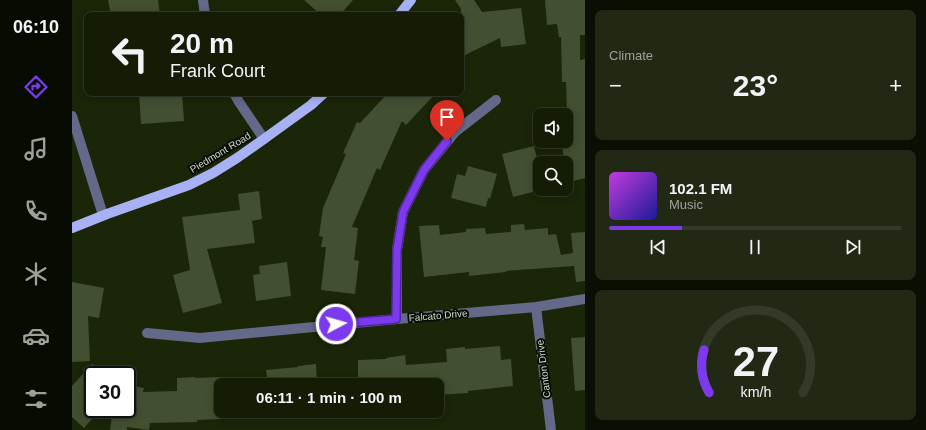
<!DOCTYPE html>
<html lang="en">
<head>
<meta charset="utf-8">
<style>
	body { margin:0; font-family:Arial,sans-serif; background:#212914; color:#f1f3f6; height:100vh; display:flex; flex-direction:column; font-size:15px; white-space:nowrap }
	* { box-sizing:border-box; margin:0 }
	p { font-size:13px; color:#9da19b }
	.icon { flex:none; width:22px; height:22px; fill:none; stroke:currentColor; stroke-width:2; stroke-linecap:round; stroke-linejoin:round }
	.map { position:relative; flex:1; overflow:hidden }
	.panel { display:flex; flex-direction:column; gap:10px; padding:10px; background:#0b0f03; width:341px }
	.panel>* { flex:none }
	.hud { position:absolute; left:12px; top:12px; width:380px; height:84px; border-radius:8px; box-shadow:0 2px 10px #0003,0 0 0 1px #333a28; background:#141c06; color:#f1f3f6; overflow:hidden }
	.controls { position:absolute; left:461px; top:108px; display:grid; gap:8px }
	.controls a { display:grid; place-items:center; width:40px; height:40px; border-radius:8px; background:#141c06; box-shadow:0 2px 10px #0003,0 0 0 1px #333a28; font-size:20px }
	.speed { position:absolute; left:12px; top:366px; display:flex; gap:8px; font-size:20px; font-weight:700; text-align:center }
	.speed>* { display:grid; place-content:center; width:52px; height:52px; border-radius:50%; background:#141c06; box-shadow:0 2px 10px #0003,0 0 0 1px #333a28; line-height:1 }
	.speed .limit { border:2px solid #111; border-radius:6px; background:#fff; color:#111 }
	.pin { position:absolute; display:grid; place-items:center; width:34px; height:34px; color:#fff; margin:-41px -17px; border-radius:50% 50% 50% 0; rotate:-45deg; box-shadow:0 0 4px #0007 }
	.pin .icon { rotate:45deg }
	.me { position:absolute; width:44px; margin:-22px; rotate:84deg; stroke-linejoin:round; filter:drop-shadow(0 0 3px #0008) }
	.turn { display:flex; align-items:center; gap:14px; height:84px; padding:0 20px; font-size:18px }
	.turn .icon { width:52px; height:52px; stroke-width:2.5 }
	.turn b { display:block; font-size:28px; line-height:34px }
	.big { font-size:30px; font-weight:700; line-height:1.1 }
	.panel .card { flex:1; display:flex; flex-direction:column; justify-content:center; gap:6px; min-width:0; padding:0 14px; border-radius:8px; background:#212914 }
	.panel .dial { align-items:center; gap:0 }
	.dial svg { height:104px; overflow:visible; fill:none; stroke:#333a28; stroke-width:7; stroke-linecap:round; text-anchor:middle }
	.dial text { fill:#f1f3f6; stroke:none }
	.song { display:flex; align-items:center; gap:12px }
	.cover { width:48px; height:48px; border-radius:6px; background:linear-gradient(135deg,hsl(290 70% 55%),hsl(240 70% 35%)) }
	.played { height:4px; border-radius:2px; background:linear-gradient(90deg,#7c3aed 25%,#333a28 25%) }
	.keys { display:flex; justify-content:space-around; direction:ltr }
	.heat { display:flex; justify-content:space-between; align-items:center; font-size:22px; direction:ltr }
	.trip { position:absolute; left:142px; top:378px; width:230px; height:40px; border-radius:8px; background:#141c06; box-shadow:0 2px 10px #0003,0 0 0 1px #333a28; font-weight:700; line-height:40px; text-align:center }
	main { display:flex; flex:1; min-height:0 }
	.tabs { display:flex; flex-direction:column; width:72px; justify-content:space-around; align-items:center; background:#080b02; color:#9da19b }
	.tabs .icon { width:28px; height:28px }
	.tabs .current { color:#7c3aed }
	.tabs b { font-size:18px; color:#f1f3f6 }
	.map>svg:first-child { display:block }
	.building { fill:#434f31 }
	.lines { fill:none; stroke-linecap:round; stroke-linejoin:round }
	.minor { stroke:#646889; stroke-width:10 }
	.major { stroke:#a9b1f5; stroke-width:10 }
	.route-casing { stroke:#51269a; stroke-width:10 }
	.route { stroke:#7c3aed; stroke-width:7 }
	.labels { text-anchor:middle; stroke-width:4; stroke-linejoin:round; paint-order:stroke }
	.street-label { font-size:10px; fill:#d2dac9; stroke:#080c03 }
</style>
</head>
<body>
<main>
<nav class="tabs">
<b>06:10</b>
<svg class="icon current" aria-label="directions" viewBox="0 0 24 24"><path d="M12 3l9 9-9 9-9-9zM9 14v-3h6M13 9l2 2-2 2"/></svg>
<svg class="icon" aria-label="music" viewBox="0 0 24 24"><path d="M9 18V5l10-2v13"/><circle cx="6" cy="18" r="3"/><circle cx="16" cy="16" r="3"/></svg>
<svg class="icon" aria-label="phone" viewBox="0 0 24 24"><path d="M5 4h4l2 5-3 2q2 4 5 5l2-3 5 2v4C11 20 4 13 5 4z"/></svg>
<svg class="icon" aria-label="climate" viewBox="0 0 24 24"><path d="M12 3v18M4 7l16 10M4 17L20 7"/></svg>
<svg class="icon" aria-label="car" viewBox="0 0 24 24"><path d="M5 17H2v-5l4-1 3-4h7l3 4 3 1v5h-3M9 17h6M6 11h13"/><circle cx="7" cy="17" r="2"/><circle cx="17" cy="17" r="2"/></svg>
<svg class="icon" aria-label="filters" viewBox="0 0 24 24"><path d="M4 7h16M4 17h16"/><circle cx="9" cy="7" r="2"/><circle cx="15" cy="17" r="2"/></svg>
</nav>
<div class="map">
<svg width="513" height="430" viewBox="0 0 513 430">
	<rect width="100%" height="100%" fill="#1b2508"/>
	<path class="building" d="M36 0H86L88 15H39Z
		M232 0H281L268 15H249Z
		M383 0H402L410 12 449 8 454 44 429 47 428 38 389 57V9Z
		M473 0H513V35H508V60L513 59V178L494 183V163H492L490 141H496L494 82H490L489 37H487L485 24 475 25Z
		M67 93H110L112 121 69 124Z
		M316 93H364L334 125 330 121 308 170 305 168 280 227 286 228 282 260 287 261 283 294 249 290 254 247H249L251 237 247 236 251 208 274 154 271 153 285 122 288 123Z
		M462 146 468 171V190L441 197 430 154Z
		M396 166 425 174 418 199 416 198 414 207 379 198 385 174 393 176Z
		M187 191 190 219 180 221 183 243 135 249 150 303 111 313 101 275 118 270 110 217 168 210 166 194Z
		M452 224 453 230 476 228V235L484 234 489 255 501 253 499 233 513 232V281L504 282 502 266 434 271V272L397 276V272L352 277 347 226 367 225 368 235 394 232V229L413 228 414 234 439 232V225Z
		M215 262 219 296 184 301 181 275 188 274 187 266Z
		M0 282 32 288 27 318 16 316 18 361 0 362Z
		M513 337V390L503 391 499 338Z
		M428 346 429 360 439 359 441 386 396 391V393L365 395V385H286V360L314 359V358L333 355 334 365 375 362 374 349 393 347V349Z
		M21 363V409H29L12 428 0 417V386Z
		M244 364 245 385H196L194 370 226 367V366Z
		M123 377V378L149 377V419L125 420V422L78 423 77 430 55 427V430H38L41 409H55V385L72 388 71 392 105 391V378Z"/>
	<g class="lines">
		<path class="minor" d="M131 0 133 15
			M162 93 167 102 192 139
			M0 116 31 215
			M464 307 479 430
			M325 319V250L331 212 352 170 383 132 424 100
			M75 333 128 338 325 319 464 307 513 299"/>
		<path class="major" d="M327 15 339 0
			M0 228 35 214 117 185 141 173 165 158 192 139 239 105 252 93"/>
	</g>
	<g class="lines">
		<defs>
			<path id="route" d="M264 324 324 319 325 250 331 212 352 170 375 141"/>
		</defs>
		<use href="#route" class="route-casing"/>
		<use href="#route" class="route"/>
	</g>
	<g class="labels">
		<g class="street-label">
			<text transform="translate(148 152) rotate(-31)" y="4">Piedmont Road</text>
			<text transform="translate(366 315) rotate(-5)" y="4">Falcato Drive</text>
			<text transform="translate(471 369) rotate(-97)" y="4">Canton Drive</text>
		</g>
	</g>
</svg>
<div class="controls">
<a><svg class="icon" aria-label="sound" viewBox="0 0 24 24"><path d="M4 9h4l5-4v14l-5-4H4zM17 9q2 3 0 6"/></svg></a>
<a><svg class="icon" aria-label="search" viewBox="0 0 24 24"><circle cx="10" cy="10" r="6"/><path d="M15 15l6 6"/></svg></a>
</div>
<div class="speed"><div class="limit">30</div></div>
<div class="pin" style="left:375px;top:141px;background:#d93025"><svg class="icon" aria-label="arrive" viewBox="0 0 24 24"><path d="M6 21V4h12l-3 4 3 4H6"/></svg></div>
<svg class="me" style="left:264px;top:324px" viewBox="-20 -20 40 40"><circle r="17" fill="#7c3aed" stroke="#fff" stroke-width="3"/><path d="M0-11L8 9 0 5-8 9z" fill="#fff"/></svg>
<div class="trip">06:11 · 1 min · 100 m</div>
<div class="hud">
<div class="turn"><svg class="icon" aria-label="left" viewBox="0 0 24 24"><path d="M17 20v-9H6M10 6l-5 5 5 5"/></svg><div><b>20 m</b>Frank Court</div></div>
</div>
</div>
<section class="panel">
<div class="card"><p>Climate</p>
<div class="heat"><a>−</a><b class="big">23°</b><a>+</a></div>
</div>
<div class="card">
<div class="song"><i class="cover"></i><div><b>102.1 FM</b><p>Music</p></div></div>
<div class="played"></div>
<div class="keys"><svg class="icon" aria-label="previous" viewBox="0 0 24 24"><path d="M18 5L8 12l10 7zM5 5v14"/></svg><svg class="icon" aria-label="pause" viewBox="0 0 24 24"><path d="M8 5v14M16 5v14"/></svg><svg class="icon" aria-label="next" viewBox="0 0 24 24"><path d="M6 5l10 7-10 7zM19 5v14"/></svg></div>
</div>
<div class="card dial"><svg viewBox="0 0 100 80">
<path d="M14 69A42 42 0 1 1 86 69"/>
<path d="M14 69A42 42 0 0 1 10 36" stroke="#7c3aed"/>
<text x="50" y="56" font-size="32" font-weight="700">27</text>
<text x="50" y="72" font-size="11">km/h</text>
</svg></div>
</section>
</main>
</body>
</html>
